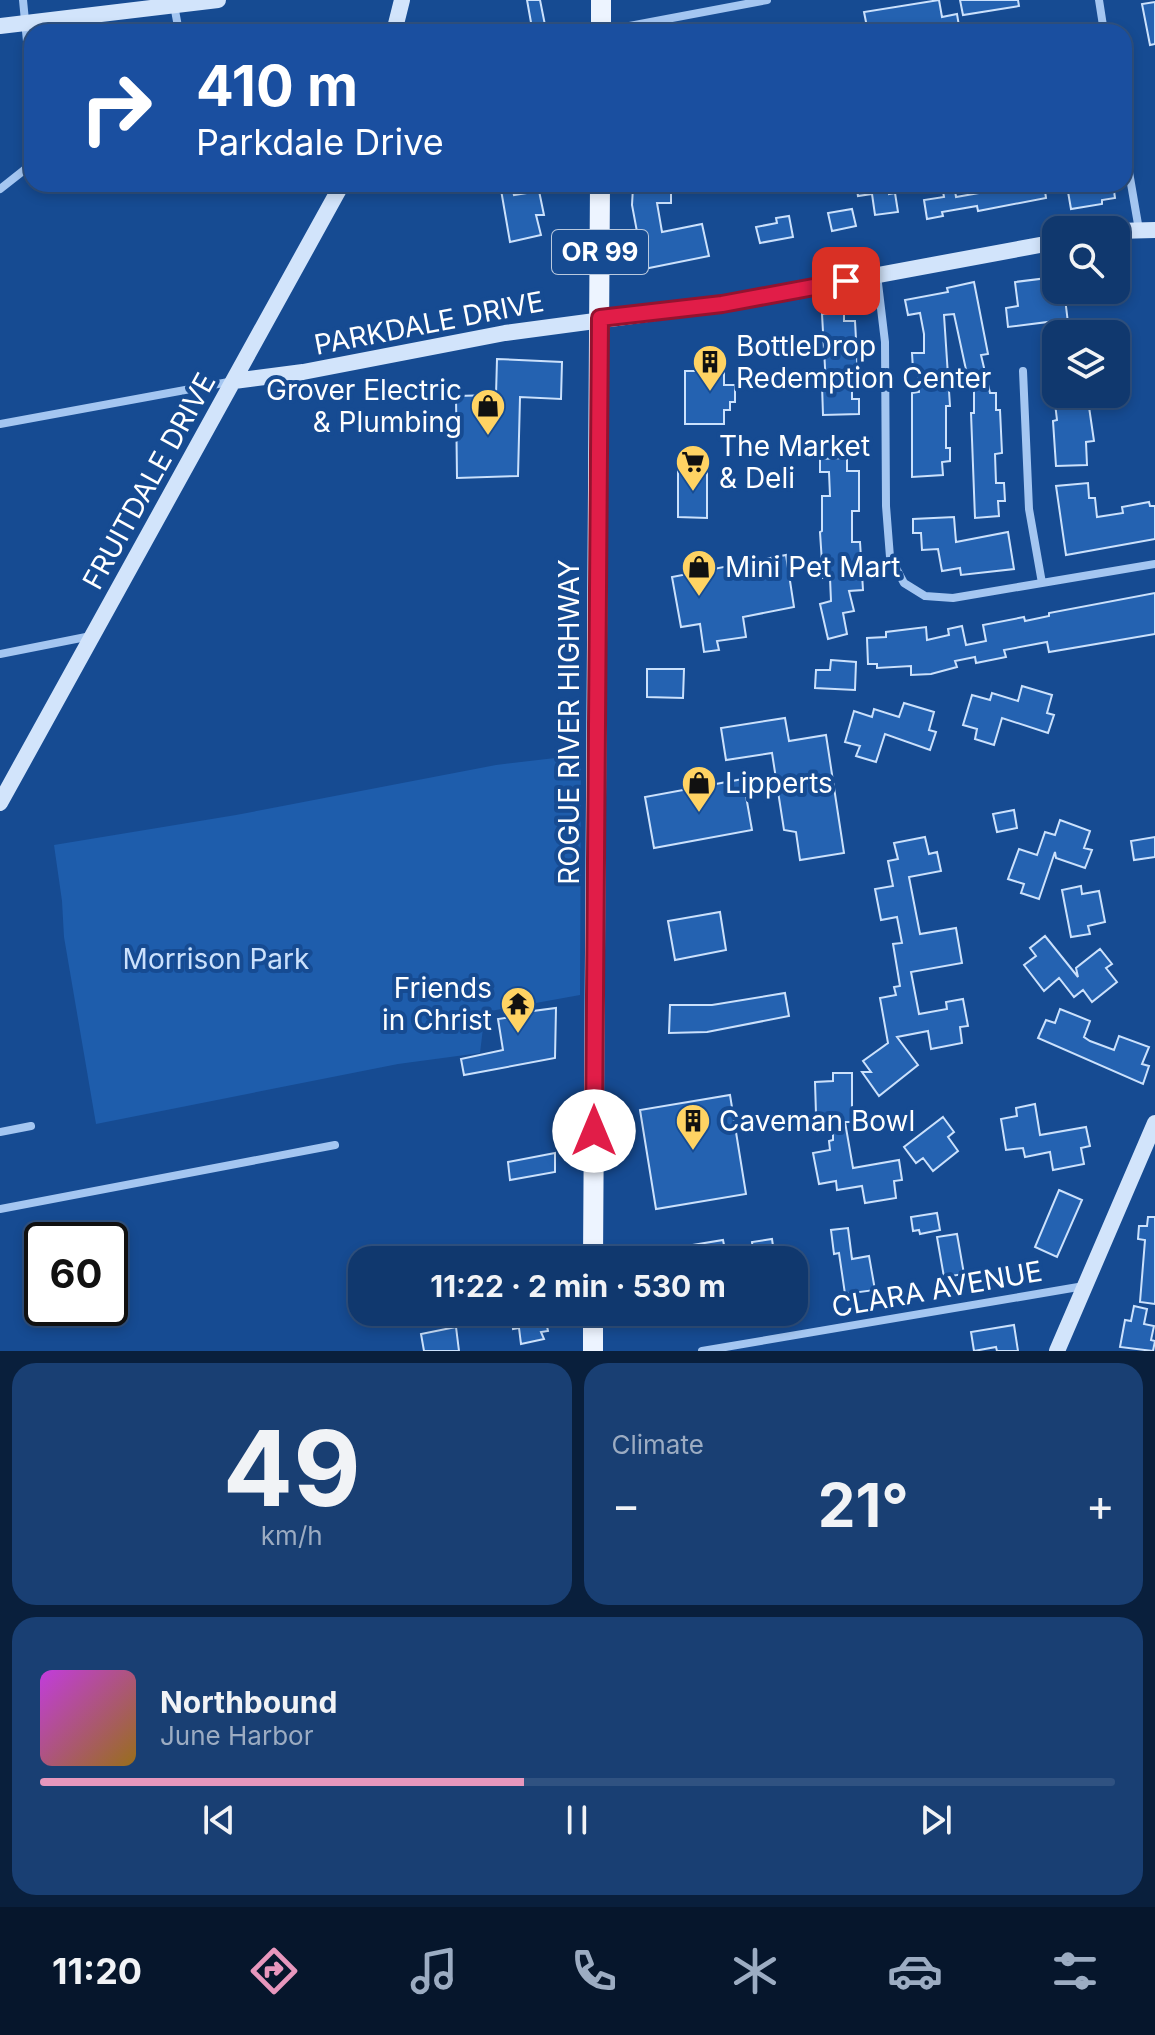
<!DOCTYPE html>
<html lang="en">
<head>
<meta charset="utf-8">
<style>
	body { margin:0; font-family:Inter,sans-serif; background:#193f73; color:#f1f3f6; height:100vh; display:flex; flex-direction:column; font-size:30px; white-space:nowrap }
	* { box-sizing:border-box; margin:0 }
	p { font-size:26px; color:#9cacc2 }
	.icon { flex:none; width:44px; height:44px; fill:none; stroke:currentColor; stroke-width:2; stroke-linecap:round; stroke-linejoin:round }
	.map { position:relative; height:1351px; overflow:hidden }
	.sheet { display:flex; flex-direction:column; gap:12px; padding:12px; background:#091f3c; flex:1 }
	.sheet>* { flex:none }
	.guide { position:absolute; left:24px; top:24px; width:1108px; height:168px; border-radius:24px; box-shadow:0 4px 12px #0003,0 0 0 2px #305281; background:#1a4fa0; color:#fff; overflow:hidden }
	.buttons { position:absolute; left:1042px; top:216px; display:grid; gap:16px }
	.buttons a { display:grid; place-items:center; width:88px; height:88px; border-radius:16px; background:#10386e; box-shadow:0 4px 12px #0003,0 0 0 2px #305281; font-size:40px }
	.speed { position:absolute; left:24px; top:1222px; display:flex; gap:16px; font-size:40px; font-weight:700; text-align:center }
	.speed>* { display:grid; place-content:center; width:104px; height:104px; border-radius:50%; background:#10386e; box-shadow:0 4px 12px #0003,0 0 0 2px #305281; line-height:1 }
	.speed .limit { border:4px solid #111; border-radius:12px; background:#fff; color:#111 }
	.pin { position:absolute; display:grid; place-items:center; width:68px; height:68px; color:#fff; margin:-34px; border-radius:16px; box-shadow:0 4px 12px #0006 }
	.me { position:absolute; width:88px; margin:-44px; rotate:0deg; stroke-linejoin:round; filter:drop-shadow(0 0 6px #0008) }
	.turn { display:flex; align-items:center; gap:28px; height:168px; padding:0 40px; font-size:36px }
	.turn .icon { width:104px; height:104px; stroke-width:2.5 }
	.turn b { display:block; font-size:56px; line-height:68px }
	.big { font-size:60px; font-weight:700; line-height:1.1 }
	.sheet .tile { flex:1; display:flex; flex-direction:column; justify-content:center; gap:12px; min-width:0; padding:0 28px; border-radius:24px; background:#193f73 }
	.sheet .dial { align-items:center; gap:0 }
	.dial b { font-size:104px; line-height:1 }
	.song { display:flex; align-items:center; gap:24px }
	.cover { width:96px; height:96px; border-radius:12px; background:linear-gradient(135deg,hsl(290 70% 55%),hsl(40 70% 35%)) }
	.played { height:8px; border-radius:4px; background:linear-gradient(90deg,#e797bd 45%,#305281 45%) }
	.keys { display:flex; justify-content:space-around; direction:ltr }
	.heat { display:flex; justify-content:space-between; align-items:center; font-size:44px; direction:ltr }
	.sheet .tiles { flex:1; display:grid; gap:12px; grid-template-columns:1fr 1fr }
	.tile:last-child { grid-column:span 2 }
	.trip { position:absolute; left:348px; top:1246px; width:460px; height:80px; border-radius:24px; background:#10386e; box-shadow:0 4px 12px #0003,0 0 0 2px #305281; font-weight:700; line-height:80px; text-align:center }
	.tabs { display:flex; height:128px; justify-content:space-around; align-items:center; background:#06162c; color:#9cacc2 }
	.tabs .icon { width:56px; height:56px }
	.tabs .selected { color:#e797bd }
	.tabs b { font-size:36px; color:#f1f3f6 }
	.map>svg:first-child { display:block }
	.green { fill:#1e5dac }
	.building { fill:#2462b1; stroke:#cbe1fc; stroke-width:2 }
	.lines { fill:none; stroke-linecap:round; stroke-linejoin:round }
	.street { stroke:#a4c6f1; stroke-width:8 }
	.secondary { stroke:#d2e4fb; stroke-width:16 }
	.primary { stroke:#edf4ff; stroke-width:20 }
	.route-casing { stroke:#92132f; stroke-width:20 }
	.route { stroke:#e11d48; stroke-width:14 }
	.labels { text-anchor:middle; stroke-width:8; stroke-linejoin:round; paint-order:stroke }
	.shield { fill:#164b92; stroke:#b9c9de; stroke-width:2 }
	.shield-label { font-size:26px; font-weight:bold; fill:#fff }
	.street-label { font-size:28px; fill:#fff; stroke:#164b92 }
	.poi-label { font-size:28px; fill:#fff; stroke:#164b92; text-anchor:start }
	.park-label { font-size:28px; fill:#cbe1fc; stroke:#164b92 }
</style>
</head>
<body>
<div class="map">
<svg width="1155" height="1351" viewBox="0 0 1155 1351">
	<rect width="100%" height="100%" fill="#164b92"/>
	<path class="green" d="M581 755 580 995 485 1012 480 1053 398 1064 96 1124 64 937 62 901 54 845 236 815 496 765Z"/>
	<path class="building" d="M527 0H540L545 25 532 28Z
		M939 0 942 17 957 14 960 32 949 30 938 32 936 24 887 32H868L864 12Z
		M960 0H1018L1019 6 963 15Z
		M1155 2V44L1150 45 1142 4Z
		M500 184H511L514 195 539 191 544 215H536L541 235 510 242Z
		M856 184H898V190L889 192V194L895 193 898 212 875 215 872 194 858 196Z
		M954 184 956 197 985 192 984 184H996L997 190 1023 184H1044L1046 198 978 211 977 206 942 212 943 216 927 219 924 200 944 197 942 186Z
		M1082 184H1113L1115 198 1102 200V204L1071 209 1067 186Z
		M671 186V203H657L662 232 702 224 709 256 644 269 632 205 633 187Z
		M852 209 856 226 832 231 828 213Z
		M789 216 793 237 760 243 756 227 777 223 776 218Z
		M1056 277V290H1064L1068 323 1048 326V322L1008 327 1006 308 1018 306 1015 282Z
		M974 282 988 354 981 355 990 393H996V410H1000L1002 453 995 454 996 483H1004L1005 501H998L999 516 975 518 971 413H974V378L968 379 954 314 944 315 950 406H946V448H950V461L942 462 943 475 912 477V393L919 392 918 370H913L912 353H924V334L920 313 908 315 905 300 948 292 947 288Z
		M844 313V321H855L858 376 852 377V399H859V414L823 415 822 385H826L822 314Z
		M497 359 562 362 561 399 520 397 518 476 457 478 456 396 496 395Z
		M685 371H724V385H735V402H730V410H724V424H685Z
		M1090 394 1092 407H1089L1094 441 1086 442 1087 465 1056 466 1053 421 1057 420 1054 395Z
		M847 458V471H859V511H852V542H860L863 590 849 591 854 611 843 613 847 634 828 639 820 604 831 601 830 578H823L820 532 822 531V496H830L829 472H820V459Z
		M678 469H707V518L678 517Z
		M1088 483 1089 498H1095L1097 517 1123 513 1122 507 1149 502 1150 506H1155V539L1066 555 1056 486Z
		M954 517 956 542 1008 532 1014 569 961 575 960 568 942 571 938 549 922 550 921 533H913V519Z
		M786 555 794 607 743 617 746 637 717 641 719 650 704 652 700 624 681 627 672 577Z
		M1155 593V634L1049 652 1047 642 1004 650 1006 657 976 663 975 657 955 661 957 667 931 674 911 675V666L877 668V664H868L867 638 886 637V632L926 627 927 640 949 635 948 629 962 626 966 645 986 641 983 625 1024 617 1025 621 1049 616V613Z
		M831 660 856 662 855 690 815 688 816 670H830Z
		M647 669H684L683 698 647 697Z
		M1022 686 1052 695 1047 713 1054 715 1048 733 1002 718 994 745 975 739 977 729 963 725 972 695 990 700 992 693 1018 701Z
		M904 703 934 712 929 730 936 732 930 750 885 734 876 762 856 756 860 746 845 742 854 711 872 717 874 709 899 717Z
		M785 718 789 741 826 735 844 853 800 860 796 832 784 830 772 753 726 760 721 728Z
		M743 779 752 830 654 848 645 797Z
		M1014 810 1017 828 997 832 993 814Z
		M1060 820 1090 831 1084 848 1092 850 1085 868 1056 858 1055 852 1039 899 1021 893 1024 884 1008 879 1019 849 1037 855 1045 832 1055 835Z
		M925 837 929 854 937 852 941 871 909 877 920 934 956 928 962 963 911 972 919 1014 947 1009 946 1002 963 999 968 1026 960 1027 962 1043 931 1049 928 1031 897 1037 918 1065 879 1096 862 1072H871L863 1061 888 1043 880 998 896 995 894 987 900 986 893 944 902 943 897 917 881 920 875 889 893 886 888 861 898 859 894 843Z
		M1155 837V857L1134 860 1131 841Z
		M1081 886 1082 894 1099 891 1105 922 1088 926 1090 934 1071 937 1062 890Z
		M720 912 726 950 675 960 668 921Z
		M1045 936 1078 977 1076 968 1100 949 1112 964 1106 968 1117 982 1092 1002 1083 990 1074 997 1059 978 1044 991 1024 965 1036 956 1030 948Z
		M785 993 789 1016 707 1032 669 1033 670 1005H712Z
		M556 1008 555 1058 464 1075 461 1059 503 1050 498 1019 518 1016V1013Z
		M1060 1009 1090 1021 1084 1037 1090 1041 1114 1050 1119 1036 1149 1047 1142 1064 1149 1066 1143 1084 1038 1038 1046 1020 1055 1023Z
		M833 1073H852V1122H845L853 1168 899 1160 902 1180 894 1181 896 1198 865 1203 862 1186 837 1190 836 1181 819 1184 813 1153 830 1150 829 1141 833 1140V1114H816L815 1082 833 1081Z
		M730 1095 746 1194 656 1209 640 1110Z
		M1035 1104 1040 1135 1086 1127 1090 1146 1081 1148 1084 1164 1053 1170 1050 1152 1025 1157 1023 1148 1006 1150 1001 1119 1017 1116 1016 1108Z
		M943 1117 954 1132 948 1137 958 1151 933 1171 923 1158 916 1163 904 1147Z
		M555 1153V1172L510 1180 508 1162Z
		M1059 1190 1082 1200 1057 1257 1035 1247Z
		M937 1213 940 1230 920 1234 919 1230 913 1231 911 1217Z
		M1148 1217H1155V1304L1140 1302 1145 1240 1138 1239 1139 1226H1147Z
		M848 1228 852 1259 869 1256 875 1290 845 1294 839 1253 834 1254 831 1230Z
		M957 1234 964 1274 944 1277 937 1237Z
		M772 1239 775 1260H754L752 1242Z
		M723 1240 727 1260H639L638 1254Z
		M1134 1306 1147 1309 1144 1324 1154 1326 1151 1340 1155 1341 1153 1351 1120 1347 1125 1320 1131 1321Z
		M536 1312H544L548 1331 541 1332 544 1339 521 1344 519 1328 513 1329 512 1316Z
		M1014 1325 1018 1351H997L996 1347 974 1351 971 1332Z
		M456 1327 459 1351H424L421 1334Z"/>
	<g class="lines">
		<path class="street" d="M23 0 32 93
			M1099 0 1104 32
			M174 5 179 32
			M603 31 767 0
			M1124 143 1139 230
			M0 189 28 167 32 132
			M877 275 885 342 886 506 890 557 904 583 925 596 953 598 1155 564
			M1023 371 1029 509 1042 583
			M0 424 234 381
			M0 654 91 636
			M0 1132 31 1126
			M0 1209 335 1145
			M702 1351 1084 1286"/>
		<path class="secondary" d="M0 26 218 0
			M394 32 402 0
			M1116 231 1155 230
			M234 381 303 372 505 333 722 304 1056 242
			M0 803 342 184
			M1057 1351 1155 1123"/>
		<path class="primary" d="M601 32V0
			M593 1260 600 184
			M593 1312V1351"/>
	</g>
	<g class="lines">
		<defs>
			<path id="route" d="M594 1131 600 318 722 304 846 281"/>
		</defs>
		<use href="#route" class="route-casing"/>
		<use href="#route" class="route"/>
	</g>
	<defs>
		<symbol id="building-pin" viewBox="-11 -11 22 30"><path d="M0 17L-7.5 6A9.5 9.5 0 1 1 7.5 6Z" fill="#ffd363" stroke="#164b92"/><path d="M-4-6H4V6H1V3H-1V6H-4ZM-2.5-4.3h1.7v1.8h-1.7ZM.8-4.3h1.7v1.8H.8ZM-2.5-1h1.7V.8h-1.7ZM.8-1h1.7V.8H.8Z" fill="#111"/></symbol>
		<symbol id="shop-pin" viewBox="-11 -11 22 30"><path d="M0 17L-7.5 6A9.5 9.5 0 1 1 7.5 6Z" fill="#ffd363" stroke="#164b92"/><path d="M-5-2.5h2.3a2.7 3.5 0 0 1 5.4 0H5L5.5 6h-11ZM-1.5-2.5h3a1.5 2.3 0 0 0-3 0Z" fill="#111"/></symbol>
		<symbol id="supermarket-pin" viewBox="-11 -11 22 30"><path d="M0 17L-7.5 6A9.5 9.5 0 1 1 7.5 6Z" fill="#ffd363" stroke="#164b92"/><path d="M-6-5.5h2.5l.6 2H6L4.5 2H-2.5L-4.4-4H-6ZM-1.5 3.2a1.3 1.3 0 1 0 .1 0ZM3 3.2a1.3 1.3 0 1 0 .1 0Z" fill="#111"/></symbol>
		<symbol id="temple-pin" viewBox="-11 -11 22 30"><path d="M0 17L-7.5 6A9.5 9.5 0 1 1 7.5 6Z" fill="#ffd363" stroke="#164b92"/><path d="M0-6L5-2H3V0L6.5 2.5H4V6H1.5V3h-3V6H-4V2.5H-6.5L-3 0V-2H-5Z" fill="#111"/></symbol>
	</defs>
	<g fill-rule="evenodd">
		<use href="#building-pin" x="690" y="342" width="40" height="54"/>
		<use href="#shop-pin" x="468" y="386" width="40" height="54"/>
		<use href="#supermarket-pin" x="673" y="442" width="40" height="54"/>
		<use href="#shop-pin" x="679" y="547" width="40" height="54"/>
		<use href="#shop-pin" x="679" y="763" width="40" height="54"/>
		<use href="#temple-pin" x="498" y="984" width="40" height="54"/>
		<use href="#building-pin" x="673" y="1101" width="40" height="54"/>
	</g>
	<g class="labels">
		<rect class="shield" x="552" y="230" width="96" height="44" rx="6"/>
		<g class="shield-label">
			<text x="600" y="261">OR 99</text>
		</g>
		<g class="street-label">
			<text transform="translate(429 323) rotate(-11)" y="10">PARKDALE DRIVE</text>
			<text transform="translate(149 481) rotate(-61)" y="10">FRUITDALE DRIVE</text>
			<text transform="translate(569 722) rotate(-90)" y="10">ROGUE RIVER HIGHWAY</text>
			<text transform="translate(937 1289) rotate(-10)" y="10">CLARA AVENUE</text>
		</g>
		<g class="poi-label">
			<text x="736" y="356">BottleDrop<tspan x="736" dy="32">Redemption Center</tspan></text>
			<text x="462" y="400" text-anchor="end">Grover Electric<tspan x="462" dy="32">&amp; Plumbing</tspan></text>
			<text x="719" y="456">The Market<tspan x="719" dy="32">&amp; Deli</tspan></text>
			<text x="725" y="577">Mini Pet Mart</text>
			<text x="725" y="793">Lipperts</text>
			<text x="492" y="998" text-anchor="end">Friends<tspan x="492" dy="32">in Christ</tspan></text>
			<text x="719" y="1131">Caveman Bowl</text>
		</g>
		<g class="park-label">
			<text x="216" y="969">Morrison Park</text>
		</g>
	</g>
</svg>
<div class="buttons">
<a><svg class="icon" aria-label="search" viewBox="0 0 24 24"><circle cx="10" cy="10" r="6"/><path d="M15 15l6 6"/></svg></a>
<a><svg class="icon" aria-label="layers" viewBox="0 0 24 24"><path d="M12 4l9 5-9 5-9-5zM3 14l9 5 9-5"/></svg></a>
</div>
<div class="speed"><div class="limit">60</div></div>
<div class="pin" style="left:846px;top:281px;background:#d93025"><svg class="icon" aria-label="arrive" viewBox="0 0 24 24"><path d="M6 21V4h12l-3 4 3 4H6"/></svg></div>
<svg class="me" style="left:594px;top:1131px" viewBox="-20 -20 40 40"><circle r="19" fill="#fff"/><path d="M0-13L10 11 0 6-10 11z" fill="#e11d48"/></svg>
<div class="trip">11:22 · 2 min · 530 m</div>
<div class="guide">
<div class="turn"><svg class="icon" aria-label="right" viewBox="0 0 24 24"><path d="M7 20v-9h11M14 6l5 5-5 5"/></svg><div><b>410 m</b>Parkdale Drive</div></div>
</div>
</div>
<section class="sheet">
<div class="tiles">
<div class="tile dial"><b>49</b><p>km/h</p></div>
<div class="tile"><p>Climate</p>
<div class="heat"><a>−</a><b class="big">21°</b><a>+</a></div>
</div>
<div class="tile">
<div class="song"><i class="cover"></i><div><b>Northbound</b><p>June Harbor</p></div></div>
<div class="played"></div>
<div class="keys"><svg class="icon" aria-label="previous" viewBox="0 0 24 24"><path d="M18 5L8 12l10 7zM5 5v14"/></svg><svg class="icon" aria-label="pause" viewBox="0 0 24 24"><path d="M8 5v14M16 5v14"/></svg><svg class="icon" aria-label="next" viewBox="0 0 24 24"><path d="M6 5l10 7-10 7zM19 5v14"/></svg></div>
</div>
</div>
</section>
<nav class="tabs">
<b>11:20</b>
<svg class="icon selected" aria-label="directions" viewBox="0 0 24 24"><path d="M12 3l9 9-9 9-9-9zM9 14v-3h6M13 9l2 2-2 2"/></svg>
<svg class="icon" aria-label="music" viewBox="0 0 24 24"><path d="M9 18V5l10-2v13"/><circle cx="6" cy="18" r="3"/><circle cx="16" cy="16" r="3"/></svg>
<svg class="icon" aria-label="phone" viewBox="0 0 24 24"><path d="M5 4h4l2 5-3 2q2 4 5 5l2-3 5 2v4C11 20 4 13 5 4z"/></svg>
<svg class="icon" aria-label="climate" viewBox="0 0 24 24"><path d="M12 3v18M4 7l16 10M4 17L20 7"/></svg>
<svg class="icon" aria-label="car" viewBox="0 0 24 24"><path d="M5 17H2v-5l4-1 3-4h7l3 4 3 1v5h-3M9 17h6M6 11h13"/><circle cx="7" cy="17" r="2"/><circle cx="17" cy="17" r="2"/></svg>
<svg class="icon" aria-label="filters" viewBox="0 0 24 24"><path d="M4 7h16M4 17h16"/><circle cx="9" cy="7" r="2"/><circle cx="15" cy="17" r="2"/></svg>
</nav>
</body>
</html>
